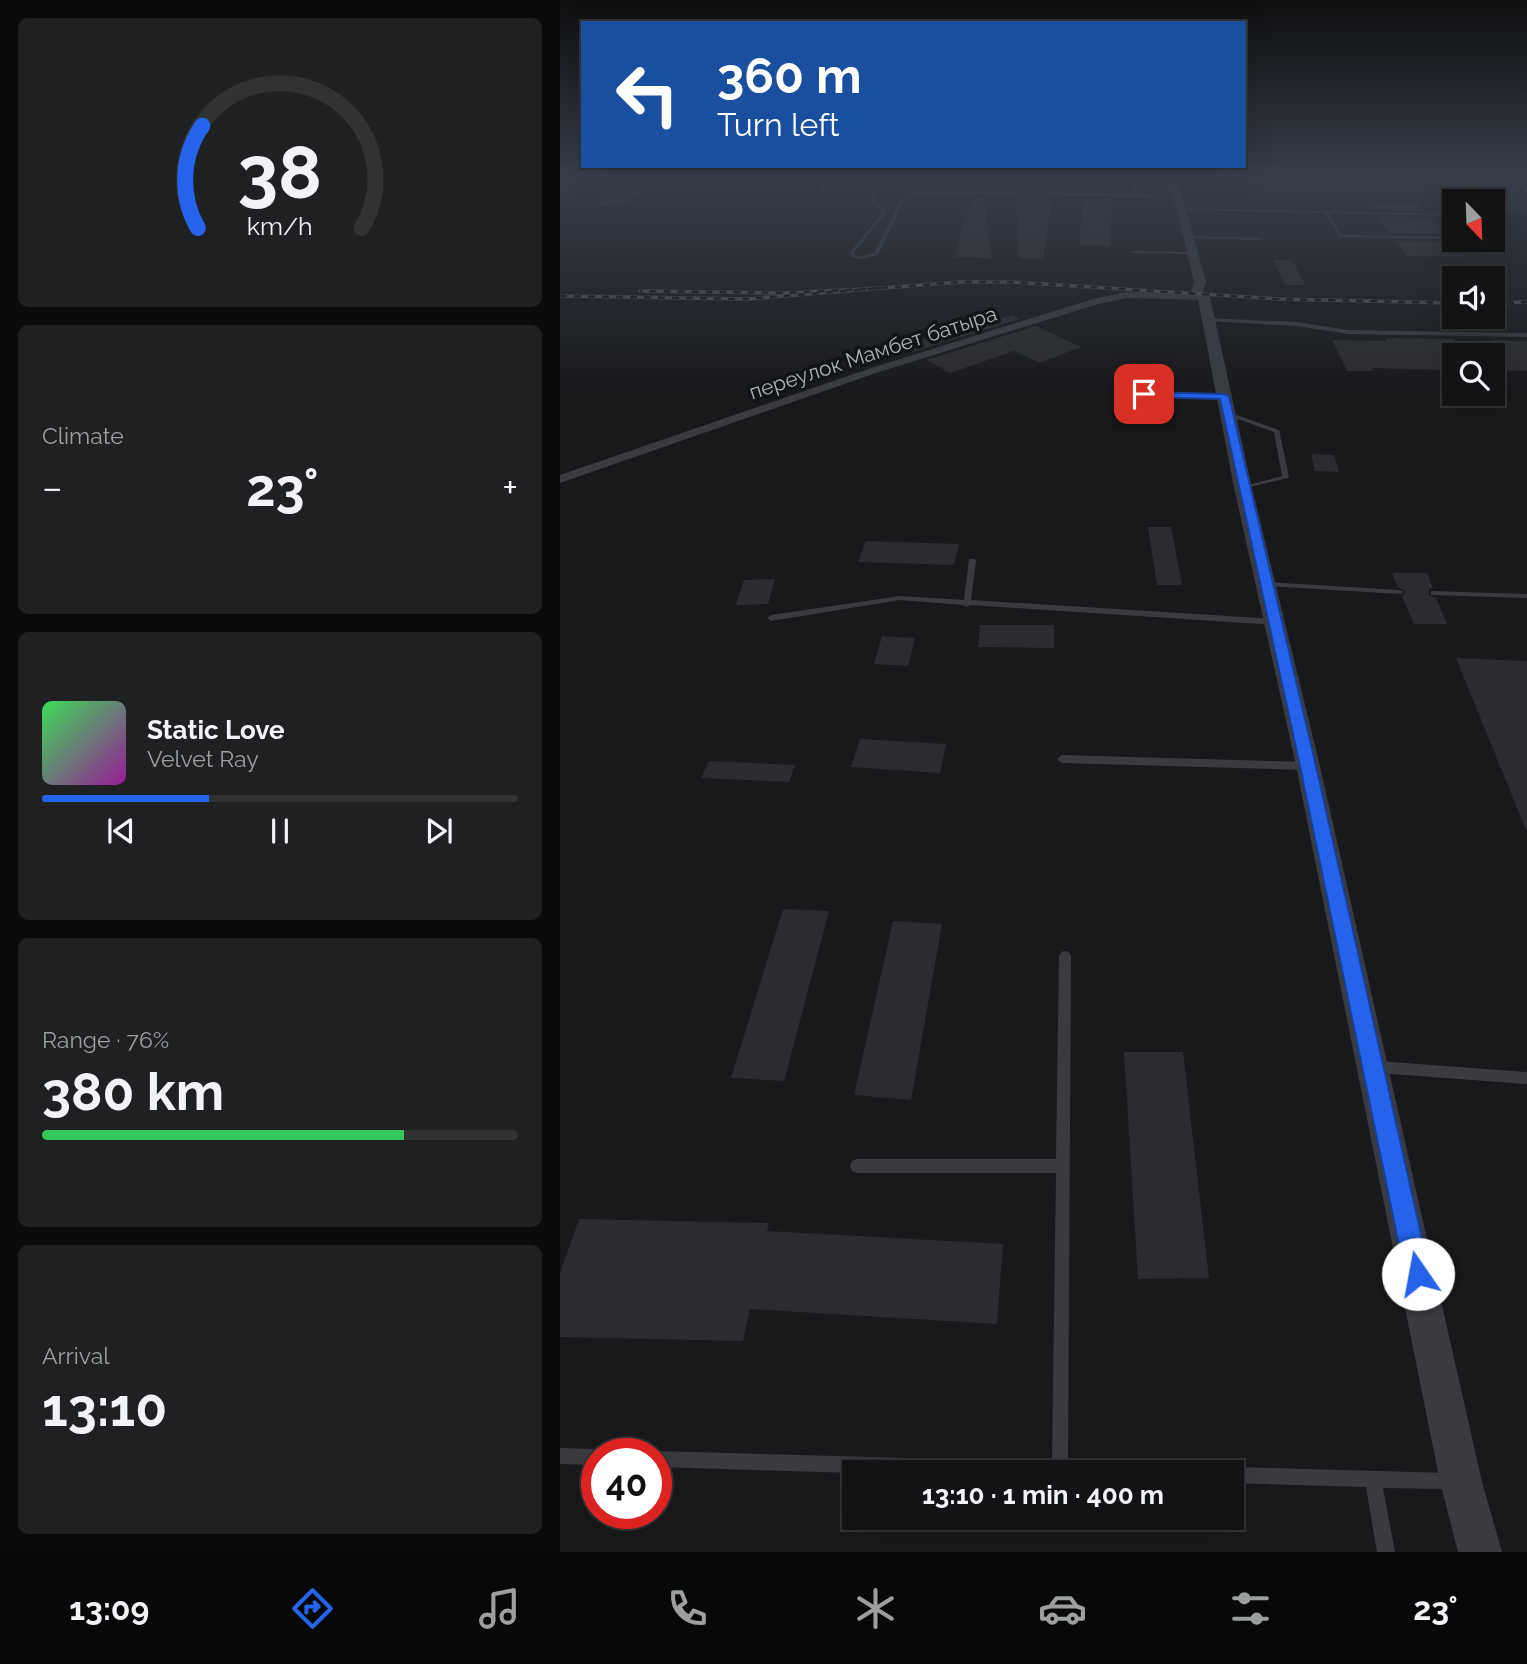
<!DOCTYPE html>
<html lang="en">
<head>
<meta charset="utf-8">
<style>
	body { margin:0; font-family:Raleway,sans-serif; background:#1f2022; color:#f1f3f6; height:100vh; display:flex; flex-direction:column; font-size:26px; white-space:nowrap }
	* { box-sizing:border-box; margin:0 }
	p { font-size:23px; color:#9c9ea0 }
	.icon { flex:none; width:38px; height:38px; fill:none; stroke:currentColor; stroke-width:2; stroke-linecap:round; stroke-linejoin:round }
	.map { position:relative; flex:1; overflow:hidden }
	.sheet { display:flex; flex-direction:column; gap:18px; padding:18px; background:#0a0a0b; width:560px }
	.sheet>* { flex:none }
	.banner { position:absolute; left:21px; top:21px; width:665px; height:147px; border-radius:0px; box-shadow:0 7px 28px #0002,0 0 0 2px #313234; background:#1a4fa0; color:#fff; overflow:hidden }
	.needle { width:46px; rotate:157deg }
	.controls { position:absolute; left:882px; top:189px; display:grid; gap:14px }
	.controls a { display:grid; place-items:center; width:63px; height:63px; border-radius:0px; background:#121314; box-shadow:0 7px 28px #0002,0 0 0 2px #313234; font-size:35px }
	.speed { position:absolute; left:21px; top:1438px; display:flex; gap:14px; font-size:35px; font-weight:700; text-align:center }
	.speed>* { display:grid; place-content:center; width:91px; height:91px; border-radius:50%; background:#121314; box-shadow:0 7px 28px #0002,0 0 0 2px #313234; line-height:1 }
	.speed .limit { border:10px solid #d22; background:#fff; color:#111 }
	.pin { position:absolute; display:grid; place-items:center; width:60px; height:60px; color:#fff; margin:-30px; border-radius:14px; box-shadow:0 4px 10px #0006 }
	.me { position:absolute; width:77px; margin:-38px; rotate:348deg; stroke-linejoin:round; filter:drop-shadow(0 0 5px #0008) }
	.turn { display:flex; align-items:center; gap:24px; height:147px; padding:0 21px; font-size:32px }
	.turn .icon { width:91px; height:91px; stroke-width:2.5 }
	.turn b { display:block; font-size:49px; line-height:60px }
	.big { font-size:52px; font-weight:700; line-height:1.1 }
	.sheet .card { flex:1; display:flex; flex-direction:column; justify-content:center; gap:10px; min-width:0; padding:0 24px; border-radius:10px; background:#1f2022 }
	.sheet .dial { align-items:center; gap:0 }
	.dial svg { height:182px; overflow:visible; fill:none; stroke:#313234; stroke-width:7; stroke-linecap:round; text-anchor:middle }
	.dial text { fill:#f1f3f6; stroke:none }
	.song { display:flex; align-items:center; gap:21px }
	.cover { width:84px; height:84px; border-radius:10px; background:linear-gradient(135deg,hsl(130 70% 55%),hsl(300 70% 35%)) }
	.played { height:7px; border-radius:4px; background:linear-gradient(90deg,#2563eb 35%,#313234 35%) }
	.keys { display:flex; justify-content:space-around; direction:ltr }
	.heat { display:flex; justify-content:space-between; align-items:center; font-size:38px; direction:ltr }
	.charge { height:10px; border-radius:5px; background:linear-gradient(90deg,#34c759 76%,#313234 0) }
	.trip { position:absolute; left:282px; top:1460px; width:402px; height:70px; border-radius:0px; background:#121314; box-shadow:0 7px 28px #0002,0 0 0 2px #313234; font-weight:700; line-height:70px; text-align:center }
	.tab-bar { display:flex; height:112px; justify-content:space-around; align-items:center; background:#070808; color:#9c9ea0 }
	.tab-bar .icon { width:49px; height:49px }
	.tab-bar .active { color:#2563eb }
	.tab-bar b { font-size:32px; color:#f1f3f6 }
	main { display:flex; flex:1; min-height:0 }
	.map>svg:first-child { display:block }
	.building { fill:#2b2c2f }
	.lines { fill:none; stroke-linecap:round; stroke-linejoin:round }
	.service { fill:#393b40; fill-rule:evenodd }
	.minor { fill:#393b40; fill-rule:evenodd }
	.tertiary { fill:#393b40; fill-rule:evenodd }
	.rail-casing { stroke:#4c4f55; stroke-width:3.5 }
	.rail { stroke:#131416; stroke-width:2.5; stroke-dasharray:7; stroke-linecap:butt }
	.route { fill:#2563eb; stroke:#184099; stroke-width:2 }
	.labels { text-anchor:middle; stroke-width:7; stroke-linejoin:round; paint-order:stroke }
	.far-street-label { font-size:21px; fill:#aab1bb; stroke:#131416 }
</style>
</head>
<body>
<main>
<section class="sheet">
<div class="card dial"><svg viewBox="0 0 100 80">
<path d="M14 69A42 42 0 1 1 86 69"/>
<path d="M14 69A42 42 0 0 1 16 24" stroke="#2563eb"/>
<text x="50" y="56" font-size="32" font-weight="700">38</text>
<text x="50" y="72" font-size="11">km/h</text>
</svg></div>
<div class="card"><p>Climate</p>
<div class="heat"><a>−</a><b class="big">23°</b><a>+</a></div>
</div>
<div class="card">
<div class="song"><i class="cover"></i><div><b>Static Love</b><p>Velvet Ray</p></div></div>
<div class="played"></div>
<div class="keys"><svg class="icon" aria-label="previous" viewBox="0 0 24 24"><path d="M18 5L8 12l10 7zM5 5v14"/></svg><svg class="icon" aria-label="pause" viewBox="0 0 24 24"><path d="M8 5v14M16 5v14"/></svg><svg class="icon" aria-label="next" viewBox="0 0 24 24"><path d="M6 5l10 7-10 7zM19 5v14"/></svg></div>
</div>
<div class="card"><p>Range · 76%</p><b class="big">380 km</b><div class="charge"></div></div>
<div class="card"><p>Arrival</p><b class="big">13:10</b></div>
</section>
<div class="map">
<svg width="967" height="1552" viewBox="0 0 967 1552">
	<rect width="100%" height="100%" fill="#18191b"/>
	<path class="building" d="M63 174H93L88 181 57 182Z
		M81 188 67 205 37 206 51 189Z
		M933 194H967V212L933 211Z
		M412 197H424L431 258 394 257Z
		M456 197 492 198 483 259 459 258Z
		M523 199H551V246H519Z
		M808 205H860L865 211 812 210Z
		M817 217 871 218 886 234 830 233Z
		M835 241 892 242 906 257 847 256Z
		M713 260H732L745 285H725Z
		M452 315 460 319 352 352 342 347 379 334 383 336Z
		M476 326 521 347 480 363 454 351 390 373 366 360Z
		M826 338 894 339V370L812 368 813 371H787L772 340 827 341Z
		M933 340 967 341V371L933 370Z
		M751 454 774 455 779 472 755 471Z
		M588 527H611L622 585H597Z
		M306 541 399 544 394 565 298 562Z
		M832 573H867L873 588 869 589 868 595 876 598 887 624H854L842 596 846 591 838 587Z
		M215 579 208 604 176 605 184 580Z
		M420 625H494V648L418 647Z
		M322 636 355 638 348 666 314 664Z
		M896 658 967 661V830H966Z
		M300 739 386 744 380 773 291 767Z
		M149 761 235 765 229 782 141 778Z
		M223 909 269 911 224 1081 171 1078Z
		M333 921 382 924 351 1100 294 1095Z
		M564 1052H623L649 1278 578 1279Z
		M19 1219 209 1223 207 1231 443 1244 437 1324 190 1309 183 1341 0 1337V1273Z"/>
	<g class="lines">
		<path class="service" d="M120 174H124L116 182 104 185 0 188V186L104 183 114 180Z
			M310 174H333L312 176 314 188 371 185 372 186 377 185 371 174H375L381 185 368 191 574 194 572 184 559 182 551 174H555C571 190 595 181 615 185L575 186 578 194 617 196 577 197 364 193 343 203 318 255 298 259 290 256 291 251 322 213 312 200 311 190 264 192 262 191 260 179 266 177ZM308 176 310 188 266 190 264 180ZM371 187 340 201 314 253 299 257 294 254 295 251 326 213 316 200 314 190Z
			M622 208 894 214V216L769 213 781 235 894 237V239L780 237 765 213 621 210Z
			M629 236 701 238 703 239 701 240 628 238Z
			M573 251 633 252 635 253 633 254 571 253Z
			M648 318 737 322 788 330 967 333V337L788 334 737 326 646 321 645 320Z
			M584 392 664 394 667 396 664 398 582 395 581 394Z
			M668 412 719 430 729 477 728 478 681 489V487L722 476 714 432 666 415V413Z
			M409 559H415L416 561 411 600 715 619 719 622 715 625 410 605 407 607 403 605 340 600 211 621 207 618 211 615 340 596 404 600Z
			M704 582 840 590 844 592 840 594 707 586 703 584Z
			M871 591 967 594V598L874 595H871Z
			M502 755 747 762 752 766 747 770 502 763 497 759Z
			M505 951 509 952 511 956 508 1462 552 1464 558 1466 560 1472 294 1473 96 1467V1454H90L96 1451 492 1462 496 1173H297L292 1171 290 1166 292 1161 297 1159H496L499 956 501 952Z
			M818 1061 967 1072V1084L818 1073 814 1071 812 1067 814 1063Z
			M0 1448 37 1449 43 1451 44 1454H37V1465L0 1464Z
			M672 1467 890 1473 896 1475 898 1481 896 1487 890 1489 823 1488 835 1552H817L806 1487 672 1483V1472H665L666 1469Z"/>
		<path class="minor" d="M567 292 644 294 649 297 644 300 567 298 538 304 316 373 0 483V475L308 369 533 299Z"/>
		<path class="tertiary" d="M607 174H616L646 282 643 291 650 297 692 488 760 766 922 1482 942 1552H898L880 1482 736 766 674 488 638 299 631 292 634 282 617 209 608 189Z"/>
		<defs>
			<path id="rail" d="M915 190 967 191
				M321 288 402 282H452L718 299 894 303
				M0 296 188 299 321 288 227 293 80 291
				M933 303 967 302"/>
		</defs>
		<use href="#rail" class="rail-casing"/>
		<use href="#rail" class="rail"/>
	</g>
	<linearGradient id="sky" x2="0" y2="1"><stop stop-color="#0d0e0f"/><stop offset="0.45" stop-color="#373e4a"/><stop offset="1" stop-color="#373e4a" stop-opacity="0"/></linearGradient>
	<rect width="967" height="391" fill="url(#sky)"/>
	<path class="route" d="M581 392 664 394 669 396 756 766 870 1274 866 1283 858 1286 849 1283 845 1274 740 766 660 399 584 397 579 394Z"/>
	<g class="labels">
		<g class="far-street-label">
			<text transform="translate(313 353) rotate(-18)" y="7">переулок Мамбет батыра</text>
		</g>
	</g>
</svg>
<div class="controls">
<a><svg class="needle" viewBox="-14 -14 28 28"><path d="M0-13l5 13h-10z" fill="#e53935"/><path d="M0 13l5-13h-10z" fill="#9c9ea0"/></svg></a>
<a><svg class="icon" aria-label="sound" viewBox="0 0 24 24"><path d="M4 9h4l5-4v14l-5-4H4zM17 9q2 3 0 6"/></svg></a>
<a><svg class="icon" aria-label="search" viewBox="0 0 24 24"><circle cx="10" cy="10" r="6"/><path d="M15 15l6 6"/></svg></a>
</div>
<div class="speed"><div class="limit">40</div></div>
<div class="pin" style="left:584px;top:394px;background:#d93025"><svg class="icon" aria-label="arrive" viewBox="0 0 24 24"><path d="M6 21V4h12l-3 4 3 4H6"/></svg></div>
<svg class="me" style="left:858px;top:1274px" viewBox="-20 -20 40 40"><circle r="19" fill="#fff"/><path d="M0-13L10 11 0 6-10 11z" fill="#2563eb"/></svg>
<div class="trip">13:10 · 1 min · 400 m</div>
<div class="banner">
<div class="turn"><svg class="icon" aria-label="left" viewBox="0 0 24 24"><path d="M17 20v-9H6M10 6l-5 5 5 5"/></svg><div><b>360 m</b>Turn left</div></div>
</div>
</div>
</main>
<nav class="tab-bar">
<b>13:09</b>
<svg class="icon active" aria-label="directions" viewBox="0 0 24 24"><path d="M12 3l9 9-9 9-9-9zM9 14v-3h6M13 9l2 2-2 2"/></svg>
<svg class="icon" aria-label="music" viewBox="0 0 24 24"><path d="M9 18V5l10-2v13"/><circle cx="6" cy="18" r="3"/><circle cx="16" cy="16" r="3"/></svg>
<svg class="icon" aria-label="phone" viewBox="0 0 24 24"><path d="M5 4h4l2 5-3 2q2 4 5 5l2-3 5 2v4C11 20 4 13 5 4z"/></svg>
<svg class="icon" aria-label="climate" viewBox="0 0 24 24"><path d="M12 3v18M4 7l16 10M4 17L20 7"/></svg>
<svg class="icon" aria-label="car" viewBox="0 0 24 24"><path d="M5 17H2v-5l4-1 3-4h7l3 4 3 1v5h-3M9 17h6M6 11h13"/><circle cx="7" cy="17" r="2"/><circle cx="17" cy="17" r="2"/></svg>
<svg class="icon" aria-label="filters" viewBox="0 0 24 24"><path d="M4 7h16M4 17h16"/><circle cx="9" cy="7" r="2"/><circle cx="15" cy="17" r="2"/></svg>
<b>23°</b>
</nav>
</body>
</html>
